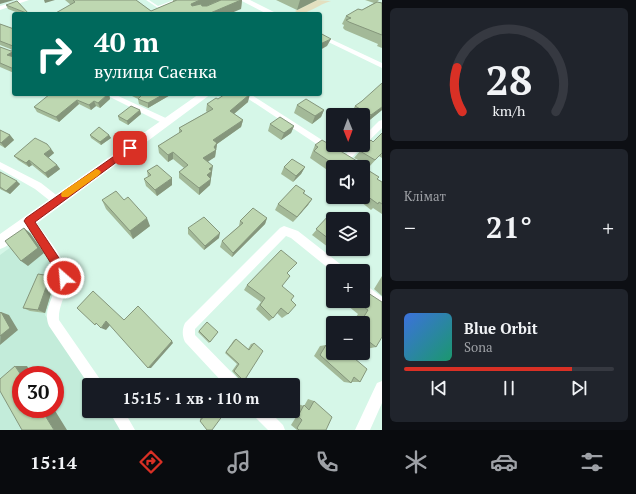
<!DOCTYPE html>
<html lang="uk">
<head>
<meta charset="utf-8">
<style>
	body { margin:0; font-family:"PT Serif",serif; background:#20242c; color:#f1f3f6; height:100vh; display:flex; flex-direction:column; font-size:15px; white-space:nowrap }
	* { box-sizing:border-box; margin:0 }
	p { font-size:13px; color:#9ea1a6 }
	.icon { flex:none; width:22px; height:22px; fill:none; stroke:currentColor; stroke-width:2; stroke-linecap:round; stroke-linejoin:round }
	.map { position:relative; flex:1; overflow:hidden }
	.sheet { display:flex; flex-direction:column; gap:8px; padding:8px; background:#0d0f14; width:254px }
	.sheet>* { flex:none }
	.guide { position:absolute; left:12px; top:12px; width:310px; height:84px; border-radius:4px; box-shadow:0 1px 3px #0004; background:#00695c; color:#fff; overflow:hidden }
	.needle { width:26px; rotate:179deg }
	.tools { position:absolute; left:326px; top:108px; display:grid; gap:8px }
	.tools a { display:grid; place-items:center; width:44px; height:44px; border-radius:4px; background:#171b24; box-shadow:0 1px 3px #0004; font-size:20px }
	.speed { position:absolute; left:12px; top:366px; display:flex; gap:8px; font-size:20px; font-weight:700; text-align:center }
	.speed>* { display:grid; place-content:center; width:52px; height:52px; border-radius:50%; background:#171b24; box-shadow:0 1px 3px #0004; line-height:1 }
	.speed .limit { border:6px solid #d22; background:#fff; color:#111 }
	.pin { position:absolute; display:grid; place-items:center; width:34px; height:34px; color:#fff; margin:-17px; border-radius:8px; box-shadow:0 2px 6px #0006 }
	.me { position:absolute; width:44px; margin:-22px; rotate:333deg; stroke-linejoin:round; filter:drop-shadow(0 0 3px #0008) }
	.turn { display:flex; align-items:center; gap:14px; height:84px; padding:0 16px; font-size:18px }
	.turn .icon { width:52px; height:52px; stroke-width:2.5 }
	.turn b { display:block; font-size:28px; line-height:34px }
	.big { font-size:30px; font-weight:700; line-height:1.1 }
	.sheet .widget { flex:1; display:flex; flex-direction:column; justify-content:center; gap:6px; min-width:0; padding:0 14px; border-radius:6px; background:#20242c }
	.sheet .dial { align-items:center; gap:0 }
	.dial svg { height:104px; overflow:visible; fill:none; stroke:#363941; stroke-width:7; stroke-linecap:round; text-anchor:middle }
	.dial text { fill:#f1f3f6; stroke:none }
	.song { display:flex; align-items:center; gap:12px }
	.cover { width:48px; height:48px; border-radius:6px; background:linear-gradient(135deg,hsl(220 70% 55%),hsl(160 70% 35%)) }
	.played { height:4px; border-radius:2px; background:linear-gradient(90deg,#d93025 80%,#363941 80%) }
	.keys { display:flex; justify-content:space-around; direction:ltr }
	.heat { display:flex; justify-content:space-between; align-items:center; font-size:22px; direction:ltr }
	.trip { position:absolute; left:82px; top:378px; width:218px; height:40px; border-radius:4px; background:#171b24; box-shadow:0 1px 3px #0004; font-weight:700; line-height:40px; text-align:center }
	.menu { display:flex; height:64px; justify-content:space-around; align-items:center; background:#090b0e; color:#9ea1a6 }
	.menu .icon { width:28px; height:28px }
	.menu .selected { color:#d93025 }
	.menu b { font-size:18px; color:#f1f3f6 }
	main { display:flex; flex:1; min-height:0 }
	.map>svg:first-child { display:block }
	.built { fill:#c3ecda; fill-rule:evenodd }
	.green { fill:#e3e0c0 }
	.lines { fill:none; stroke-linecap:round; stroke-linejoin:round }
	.lane { fill:#fff; fill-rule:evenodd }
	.street { fill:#fff; fill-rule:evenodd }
	.secondary { fill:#fff; fill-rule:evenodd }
	.wall { fill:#a3b998 }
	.shaded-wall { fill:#85967c }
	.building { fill:#bed7b1; stroke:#85967c }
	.route { fill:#d93025; stroke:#8d1f18 }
	.slow { fill:#f59e0b }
</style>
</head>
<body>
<main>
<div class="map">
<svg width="382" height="430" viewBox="0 0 382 430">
	<rect width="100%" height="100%" fill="#d6f7e8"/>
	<path class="built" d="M30 233 46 252 45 254 59 276 45 315 89 385V411H109L121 430H0V255ZM21 375H55V409H21Z"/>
	<path class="green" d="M317 0 331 1C319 4 309 14 296 14L298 13 295 11Z"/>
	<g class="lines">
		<path class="lane" d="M146 0H149L158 6 174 0H177L158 8Z"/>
		<path class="street" d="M20 0H29L0 10V6Z
			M320 34 382 63V68L320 38Z
			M104 94H114L170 120 171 122 170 124H164Z
			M241 94H250L333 147 334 149 333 151H327Z
			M382 120V128L349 160H343L342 158 355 145H363V137L379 121Z
			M0 162 41 183 60 198 62 201 60 204H54L35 189 0 169Z
			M29 217 33 218C44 234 72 265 68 284 65 297 58 307 59 320L104 385H89L49 326C41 308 59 293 57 275 56 265 32 234 25 224L24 221 25 218Z
			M284 226 298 231 344 267 346 271H333V272L291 238 286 236 195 329V335L239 380 241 385H225L185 342C182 336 182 329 185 323L280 228Z
			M363 283 382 297V311L363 297Z
			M382 381V403L370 430H355L377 383Z
			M109 411H124L135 430H120Z
			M252 411H269L283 425 285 430H268L254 416Z"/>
		<path class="secondary" d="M240 0H250L278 14H267Z
			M199 94H211L5 247 0 249V234Z"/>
	</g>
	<path class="wall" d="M65 0H136L151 11 173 2V0H242L241 9 54 14 71 5Z
		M276 0H317L297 10Z
		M365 0H379L377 2 382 3V48L377 46 378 44 345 30 343 28 344 25 342 24 346 16 362 10 374 3Z
		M6 5 29 14H21L8 9Z
		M0 24 14 29V73L0 67V47L11 51H12L13 50 0 45Z
		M109 94 110 99 100 108 96 106 91 110 79 104 59 122 37 112 34 107Z
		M128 94H172L148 108 139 104 138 99Z
		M218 99 248 102 234 114 243 120 241 127 217 144 215 157 208 161 212 172V173L211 178 210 185 199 195 179 178V172L184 168 173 159 168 162 159 153 158 146 179 133V128L207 112 206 111 207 104Z
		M297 105 324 110 321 117 312 124 294 113Z
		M355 106 382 110 366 123 363 121V115H354L351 113Z
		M140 110 141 114 128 125 119 120 118 116Z
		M270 124 294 126 291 133 281 140 268 131Z
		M0 130 10 135 14 140 5 148 0 145Z
		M333 131V145L326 140 330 133Z
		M382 133V158L379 156 369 167 367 166 366 169 377 179 382 182V214L373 208 371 210 361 202 364 200 361 198V197H363V167H333V174L310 158 315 145 357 161H360L354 158 360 151 373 142Z
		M90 135H109L111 138 101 145 91 138Z
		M334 145H353L345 152Z
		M51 149 54 153 48 158 57 165 60 169 48 178 32 165 29 167 18 160 14 156Z
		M284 167H305L301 174 293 182 281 174Z
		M147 171 172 185 157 196 146 186 144 179 148 177Z
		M0 172 20 184 10 194 0 189Z
		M305 191 304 194 312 199 308 205 293 222 275 210 278 204Z
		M102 200 150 226 133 239 106 209Z
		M331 213 333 219V243L328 247 312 235Z
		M267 218 265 224 232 257 220 247 222 241 239 226 240 221Z
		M188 228 219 238 204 250 188 234Z
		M287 273 282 286 291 300 288 314 282 318 277 313 273 318 269 321 256 309 261 302 244 290 247 285Z
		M50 276 55 280 45 313 30 311 23 308Z
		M382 276V296L374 289Z
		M365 291 376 347 366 349 363 347V323H352L358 314 343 302 344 301H363V292Z
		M199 331 218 332 209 343 198 332Z
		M236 339 248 349 251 344 254 343 244 381H241L232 371 237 364 225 353 234 340Z
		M326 345 337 354V353H348L360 382H352L351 383 344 382 314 356 320 346Z
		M308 399 314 401 326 430H297L291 425 296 417 292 414 298 404 304 406Z
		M226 411 200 421V419L203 415Z"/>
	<path class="shaded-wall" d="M0 0H14L0 4Z
		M44 0H55L45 3Z
		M200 0H225L215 2 191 14V4Z
		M241 0H242L241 9 229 14H208Z
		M300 0H317L297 10Z
		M331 39 327 46 320 50V44Z
		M14 51V57L7 55Z
		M109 94 110 99 100 108 98 103Z
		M164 94H172L148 108V103Z
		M250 94 248 102 229 118 230 111Z
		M77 100 79 104 59 122 56 117Z
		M94 101 96 106 91 110 89 105Z
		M382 107V110L366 123 371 115Z
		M140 110 141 114 128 125 127 121Z
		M324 110 321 117 312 124 315 116Z
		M243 120 241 127 217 144 215 157 203 165V158L213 140Z
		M294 126 291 133 281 140 284 133Z
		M10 135 14 140 5 148 1 143Z
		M109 135 111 138 101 145 100 142Z
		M350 145H353L345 152Z
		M51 149 54 153 47 159 44 154Z
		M173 152V159L168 162V155Z
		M29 160 32 165 29 167 26 163Z
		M57 165 60 169 48 178 45 173Z
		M213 166 211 178 206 182 207 175 209 169Z
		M305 167 301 174 293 182 296 176Z
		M172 178V185L157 196 155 190Z
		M211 179 210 185 199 195V188Z
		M17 181 20 184 10 194 6 191Z
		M312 199 308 205 293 222 297 217Z
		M147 218 150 226 133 239 130 231Z
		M267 218 265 224 232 257 233 253Z
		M24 228 30 233 44 253 28 266 21 261Z
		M220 233 219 238 204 250 205 246Z
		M50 276 55 280 45 313 38 310Z
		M1 312 9 315 18 330 0 345Z
		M106 321 111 324 106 330 101 328Z
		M172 341 173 343 151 368H148Z
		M15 366H27L32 375H21Z
		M41 409H54L67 430H54Z"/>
	<path class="building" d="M73 0H136L151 11 177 0H200L191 4 192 6 201 4 202 6H207L221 0H241L208 14H54L75 2Z
		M17 1 29 14 6 5Z
		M377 2 382 3V35L349 22 346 20 351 18 346 16 358 9 362 10Z
		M0 24 14 29V51L7 55 14 57V69L0 63V47L11 51H12L13 46 0 41Z
		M320 33 331 39 320 44Z
		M382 83V107L371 115 355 106 362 101Z
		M50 94H108L98 103 94 101 89 105 77 100 56 117 34 107Z
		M137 94H164L148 103 138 99 141 96Z
		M225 94H250L230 111 243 120 213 140 217 143 214 147 216 150 203 158 213 166 209 169 212 171 207 175 211 179 199 188 179 172 188 165 173 152 168 155 158 146 182 131 179 128 213 109 207 104 216 98 218 99Z
		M306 99 324 110 315 116 297 105Z
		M131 106 140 110 127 121 118 116Z
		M280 117 294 126 284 133 270 124Z
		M99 127 109 135 100 142 90 135Z
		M0 130 10 135 1 143 0 142Z
		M333 131V135L330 133Z
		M382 133V153L375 160 360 151 371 140 373 142Z
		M35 138 47 144 51 149 44 154 57 165 45 173 29 160 26 163 14 156Z
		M322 140 357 161 367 162 366 169 379 177 377 179 382 182V204L379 202 378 204 367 196 370 193 367 191 369 188 363 184V167H338L314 151 318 147 315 145Z
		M292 159 305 167 296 176 284 167Z
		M157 165 172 178 155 190 144 179 151 175 147 171Z
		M0 172 17 181 6 191 0 187Z
		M296 185 305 191 303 193 312 199 297 217 278 204Z
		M116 191 124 200 128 197 147 218 130 231 102 200Z
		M253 208 267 218 233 253 222 241 243 223 240 221Z
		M331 213 340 219H333V242L316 229Z
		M204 217 220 233 205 246 188 228Z
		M24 228 38 248 21 261 5 241Z
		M281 250 297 263 287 273 290 276 282 286 294 296 291 300 296 305 288 314 281 308 273 318 260 305 265 298 247 285Z
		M38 274 50 276 38 310 23 308Z
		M93 291 124 320 138 306 172 341 148 368 106 321 101 328 96 323 95 325 77 308Z
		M365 291 382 302V337L376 347 363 337V332L364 331 363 330V323H360L368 310 355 301H363V293H364Z
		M1 312 10 328 0 336V313Z
		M207 322 218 332 210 342 199 331Z
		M236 339 249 350 254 343 263 351 244 381 234 371 239 364 226 352Z
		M326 345 333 351V353H336L341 357 344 353H348L367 369 360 382 354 377 351 383 320 355Z
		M15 366 21 375V409H41L54 430H22L0 391V379Z
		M202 378 208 385H196Z
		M314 401 332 417 326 430H299L297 428 302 420 298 416 304 405 309 410Z
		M200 411H226L212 430H207L200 421 204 416Z"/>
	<path class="route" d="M130 145 133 146V150L35 222 67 270 70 278 68 282 64 284 61 282 57 273 26 224 24 221 26 218Z"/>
	<path class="slow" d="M96 169 99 170 101 172 99 175 68 197H62L61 195 62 192Z"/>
</svg>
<div class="tools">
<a><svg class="needle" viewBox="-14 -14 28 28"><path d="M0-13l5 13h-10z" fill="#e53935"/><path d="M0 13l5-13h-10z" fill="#9ea1a6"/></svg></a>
<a><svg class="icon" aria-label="sound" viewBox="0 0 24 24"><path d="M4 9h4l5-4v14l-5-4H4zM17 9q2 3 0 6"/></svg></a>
<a><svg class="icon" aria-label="layers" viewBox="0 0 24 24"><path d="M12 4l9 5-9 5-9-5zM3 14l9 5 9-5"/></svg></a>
<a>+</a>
<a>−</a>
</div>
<div class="speed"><div class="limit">30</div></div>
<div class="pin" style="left:130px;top:148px;background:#d93025"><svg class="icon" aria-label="arrive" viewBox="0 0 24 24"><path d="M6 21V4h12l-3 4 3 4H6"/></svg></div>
<svg class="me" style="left:64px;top:278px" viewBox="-20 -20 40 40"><circle r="17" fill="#d93025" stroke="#fff" stroke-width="3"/><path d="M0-11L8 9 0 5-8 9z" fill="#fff"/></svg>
<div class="trip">15:15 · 1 хв · 110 m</div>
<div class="guide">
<div class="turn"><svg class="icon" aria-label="right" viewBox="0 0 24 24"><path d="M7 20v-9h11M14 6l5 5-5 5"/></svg><div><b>40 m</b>вулиця Саєнка</div></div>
</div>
</div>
<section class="sheet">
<div class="widget dial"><svg viewBox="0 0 100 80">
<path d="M14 69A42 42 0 1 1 86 69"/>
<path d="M14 69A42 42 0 0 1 10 35" stroke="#d93025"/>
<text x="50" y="56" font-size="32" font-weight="700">28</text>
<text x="50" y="72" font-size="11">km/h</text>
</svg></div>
<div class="widget"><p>Клімат</p>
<div class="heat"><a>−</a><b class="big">21°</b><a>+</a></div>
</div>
<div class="widget">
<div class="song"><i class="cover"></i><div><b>Blue Orbit</b><p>Sona</p></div></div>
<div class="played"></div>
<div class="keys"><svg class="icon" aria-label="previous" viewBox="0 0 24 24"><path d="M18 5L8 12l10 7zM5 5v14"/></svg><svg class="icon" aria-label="pause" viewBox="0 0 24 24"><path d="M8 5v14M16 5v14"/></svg><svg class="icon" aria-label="next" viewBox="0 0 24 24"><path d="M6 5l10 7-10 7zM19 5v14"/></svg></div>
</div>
</section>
</main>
<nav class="menu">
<b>15:14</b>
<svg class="icon selected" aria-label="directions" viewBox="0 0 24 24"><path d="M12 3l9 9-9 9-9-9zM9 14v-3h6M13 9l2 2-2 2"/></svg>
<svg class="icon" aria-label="music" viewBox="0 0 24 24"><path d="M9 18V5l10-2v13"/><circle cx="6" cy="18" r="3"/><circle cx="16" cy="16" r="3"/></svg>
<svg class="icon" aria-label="phone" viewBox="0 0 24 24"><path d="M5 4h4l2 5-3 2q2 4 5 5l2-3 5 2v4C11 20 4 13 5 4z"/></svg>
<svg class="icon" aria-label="climate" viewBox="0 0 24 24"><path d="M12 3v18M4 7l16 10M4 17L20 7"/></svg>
<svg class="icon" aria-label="car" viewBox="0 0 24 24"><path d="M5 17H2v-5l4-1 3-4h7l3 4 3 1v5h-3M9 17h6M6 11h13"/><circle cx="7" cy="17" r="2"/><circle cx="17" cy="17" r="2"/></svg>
<svg class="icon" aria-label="filters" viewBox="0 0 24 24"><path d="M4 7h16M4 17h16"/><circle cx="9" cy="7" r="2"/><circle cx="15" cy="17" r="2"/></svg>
</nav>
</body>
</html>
